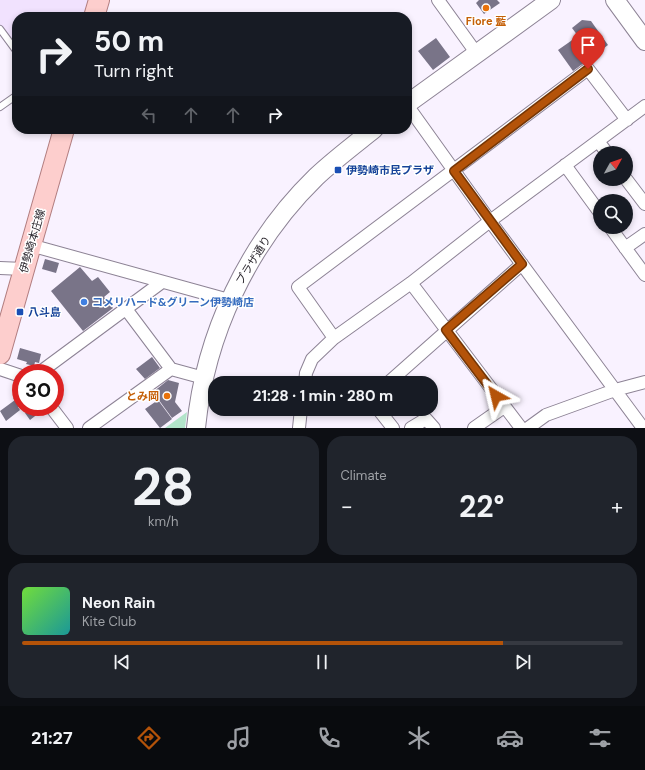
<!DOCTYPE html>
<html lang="en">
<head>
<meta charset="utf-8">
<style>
	body { margin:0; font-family:"DM Sans","Noto Sans JP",sans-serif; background:#20242c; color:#f1f3f6; height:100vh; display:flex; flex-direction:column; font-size:15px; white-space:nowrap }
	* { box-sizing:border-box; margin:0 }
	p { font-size:13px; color:#9ea1a6 }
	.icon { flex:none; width:22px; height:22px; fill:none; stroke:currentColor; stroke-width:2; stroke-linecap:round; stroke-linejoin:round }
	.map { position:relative; height:428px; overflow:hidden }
	.side { display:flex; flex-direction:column; gap:8px; padding:8px; background:#0d0f14; flex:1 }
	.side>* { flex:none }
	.top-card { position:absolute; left:12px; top:12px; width:400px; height:122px; border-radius:16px; box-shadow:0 2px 6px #0003; background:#171b24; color:#f1f3f6; overflow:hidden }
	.needle { width:26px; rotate:50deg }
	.tools { position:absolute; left:593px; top:146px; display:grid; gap:8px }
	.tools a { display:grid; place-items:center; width:40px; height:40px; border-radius:50%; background:#171b24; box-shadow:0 2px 6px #0003; font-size:20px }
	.speed { position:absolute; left:12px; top:364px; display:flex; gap:8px; font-size:20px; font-weight:700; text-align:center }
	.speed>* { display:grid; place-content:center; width:52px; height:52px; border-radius:50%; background:#171b24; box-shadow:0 2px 6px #0003; line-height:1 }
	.speed .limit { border:6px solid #d22; background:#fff; color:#111 }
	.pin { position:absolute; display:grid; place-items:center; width:34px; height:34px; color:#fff; margin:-41px -17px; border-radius:50% 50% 50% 0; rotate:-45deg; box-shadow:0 0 4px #0007 }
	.pin .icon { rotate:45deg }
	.me { position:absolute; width:44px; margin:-22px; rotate:323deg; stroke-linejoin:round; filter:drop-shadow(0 0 3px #0008) }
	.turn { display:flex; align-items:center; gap:14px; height:84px; padding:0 16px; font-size:18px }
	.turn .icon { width:52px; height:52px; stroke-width:2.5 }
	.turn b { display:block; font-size:28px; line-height:34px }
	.lanes { display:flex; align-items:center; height:38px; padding:0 16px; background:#0003; justify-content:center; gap:20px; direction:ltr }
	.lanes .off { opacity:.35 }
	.big { font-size:30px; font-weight:700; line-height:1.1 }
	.side .tile { flex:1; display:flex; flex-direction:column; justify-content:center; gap:6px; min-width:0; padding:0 14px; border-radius:16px; background:#20242c }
	.side .dial { align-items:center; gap:0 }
	.dial b { font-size:52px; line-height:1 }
	.song { display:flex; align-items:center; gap:12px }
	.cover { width:48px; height:48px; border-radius:6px; background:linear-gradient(135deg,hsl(100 70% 55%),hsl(180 70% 35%)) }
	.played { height:4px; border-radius:2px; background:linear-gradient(90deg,#b45309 80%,#363941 80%) }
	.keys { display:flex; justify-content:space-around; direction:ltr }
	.heat { display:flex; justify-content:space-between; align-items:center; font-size:22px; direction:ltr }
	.side .tiles { flex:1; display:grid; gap:8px; grid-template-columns:1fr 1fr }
	.tile:last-child { grid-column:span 2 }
	.trip { position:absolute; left:208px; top:376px; width:230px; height:40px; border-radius:16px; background:#171b24; box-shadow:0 2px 6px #0003; font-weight:700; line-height:40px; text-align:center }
	.tabs { display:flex; height:64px; justify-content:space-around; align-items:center; background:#090b0e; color:#9ea1a6 }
	.tabs .icon { width:28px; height:28px }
	.tabs .selected { color:#b45309 }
	.tabs b { font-size:18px; color:#f1f3f6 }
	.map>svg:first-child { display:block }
	.built { fill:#f1e2fe }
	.green { fill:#b2e4ca }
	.building { fill:#797488 }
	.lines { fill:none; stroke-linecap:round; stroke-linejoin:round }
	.lane-casing { stroke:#8d8395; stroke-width:8 }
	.street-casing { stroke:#8d8395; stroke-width:14 }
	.secondary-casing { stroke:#8d8395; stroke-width:20 }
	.primary-casing { stroke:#b27e80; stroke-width:22 }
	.lane { stroke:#fff; stroke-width:6 }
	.street { stroke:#fff; stroke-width:12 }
	.secondary { stroke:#fff; stroke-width:18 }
	.primary { stroke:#fdcecd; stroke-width:20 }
	.route-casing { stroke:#753606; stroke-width:10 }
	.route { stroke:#b45309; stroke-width:7 }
	.food-dot { fill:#e8710a; stroke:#fff; stroke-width:1.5 }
	.transit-dot { fill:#1a4fb4; stroke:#fff; stroke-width:1.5 }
	.shop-dot { fill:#3f7fe0; stroke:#fff; stroke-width:1.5 }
	.labels { text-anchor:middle; stroke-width:3; stroke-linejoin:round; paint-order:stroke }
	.food-label { font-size:11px; font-weight:bold; fill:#c56008; stroke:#fff }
	.transit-label { font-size:11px; font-weight:bold; fill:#164399; stroke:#fff; text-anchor:start }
	.street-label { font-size:11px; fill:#2a262d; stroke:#fff }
	.shop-label { font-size:11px; font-weight:bold; fill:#366cbe; stroke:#fff; text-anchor:start }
</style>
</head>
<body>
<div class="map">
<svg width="645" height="428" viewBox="0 0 645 428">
	<rect width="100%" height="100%" fill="#f9f2ff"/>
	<path class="built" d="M0 0H90L85 17H17V49L0 26Z"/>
	<path class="green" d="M187 412 185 428H165Z"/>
	<path class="building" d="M479 0H497L500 3 484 14 476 3Z
		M582 20 591 21 608 45 573 71 558 50 578 36 572 28Z
		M436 38 450 57 433 70 418 51Z
		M45 259 59 263 56 273 42 269Z
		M80 267 92 281 98 277 110 292 104 297 113 308 83 331 51 291Z
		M20 348 41 354 39 363 35 362 34 366 26 364 27 362 17 359Z
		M152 357 160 368 145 379 136 369Z
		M168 380 179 383 175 402 182 411 172 418 153 392Z
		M21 392V405L18 407 20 410 6 421 0 411 15 400 13 398Z
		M158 400 172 419 160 428 145 409Z
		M28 407H43L44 409 30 420 25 413 30 409Z"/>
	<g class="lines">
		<defs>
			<path id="lane" d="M0 29 17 52
				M0 107 17 95"/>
			<path id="street" d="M438 0 477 54
				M407 105 490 221 643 428
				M598 141 607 153
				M565 165 600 213
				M626 179 645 204
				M610 227 645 275
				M30 245 229 300
				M625 248 645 234
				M0 268 24 269
				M411 283 521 428
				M126 309 171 369 204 378
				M334 338 298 287 588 69 627 120
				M0 369 21 376
				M39 373 162 282
				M305 383 306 373 312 359 334 338 411 283 490 221 645 106
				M388 383 522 264
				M51 407 67 428
				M378 409 393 428
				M89 428 171 369
				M299 428 301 409
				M411 428 426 419 434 428
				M474 428 504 407
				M528 428 546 415 615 390 645 382"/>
			<path id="secondary" d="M615 0 645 41
				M407 104 551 0
				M196 428C205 335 248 243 316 177 334 160 354 145 374 129"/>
			<path id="primary" d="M94 17 99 0
				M0 354 64 129"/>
		</defs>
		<use href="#lane" class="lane-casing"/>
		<use href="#street" class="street-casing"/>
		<use href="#secondary" class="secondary-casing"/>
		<use href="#primary" class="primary-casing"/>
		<use href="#lane" class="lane"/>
		<use href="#street" class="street"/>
		<use href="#secondary" class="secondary"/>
		<use href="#primary" class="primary"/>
	</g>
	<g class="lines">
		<defs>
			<path id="route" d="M496 396 446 330 522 264 454 171 588 69"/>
		</defs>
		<use href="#route" class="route-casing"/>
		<use href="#route" class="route"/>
	</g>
	<g class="food-dot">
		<circle cx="486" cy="8" r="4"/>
		<circle cx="167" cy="396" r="4"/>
	</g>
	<g class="transit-dot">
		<rect x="334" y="166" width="8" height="8" rx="2"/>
		<rect x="16" y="308" width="8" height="8" rx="2"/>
	</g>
	<circle class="shop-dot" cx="84" cy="302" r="4"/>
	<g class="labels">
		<g class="food-label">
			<text x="486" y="25">Fiore 藍</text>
			<text x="159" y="400" text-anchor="end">とみ岡</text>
		</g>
		<g class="transit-label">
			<text x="346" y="174">伊勢崎市民プラザ</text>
			<text x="28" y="316">八斗島</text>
		</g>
		<g class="street-label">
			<text transform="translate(32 241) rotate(-74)" y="4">伊勢崎本庄線</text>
			<text transform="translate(253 260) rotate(-58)" y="4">プラザ通り</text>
		</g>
		<g class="shop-label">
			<text x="92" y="306">コメリハード&amp;グリーン伊勢崎店</text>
		</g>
	</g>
</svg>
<div class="tools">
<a><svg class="needle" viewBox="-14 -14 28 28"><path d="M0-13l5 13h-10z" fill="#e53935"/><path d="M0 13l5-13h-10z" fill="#9ea1a6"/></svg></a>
<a><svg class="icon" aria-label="search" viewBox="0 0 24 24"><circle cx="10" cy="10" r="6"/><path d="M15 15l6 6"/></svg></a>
</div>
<div class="speed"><div class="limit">30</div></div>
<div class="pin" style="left:588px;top:69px;background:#d93025"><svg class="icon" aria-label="arrive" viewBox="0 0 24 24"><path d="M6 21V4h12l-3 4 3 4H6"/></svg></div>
<svg class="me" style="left:496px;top:396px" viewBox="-20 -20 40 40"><path d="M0-17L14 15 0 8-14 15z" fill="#b45309" stroke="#fff" stroke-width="4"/></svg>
<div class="trip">21:28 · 1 min · 280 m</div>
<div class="top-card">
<div class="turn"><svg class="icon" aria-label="right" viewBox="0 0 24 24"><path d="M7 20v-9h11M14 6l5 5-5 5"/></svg><div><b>50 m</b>Turn right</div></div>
<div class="lanes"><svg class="icon off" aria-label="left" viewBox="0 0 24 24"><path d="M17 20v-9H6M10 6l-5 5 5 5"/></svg><svg class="icon off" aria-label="ahead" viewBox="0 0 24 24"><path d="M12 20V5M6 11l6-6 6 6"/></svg><svg class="icon off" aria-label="ahead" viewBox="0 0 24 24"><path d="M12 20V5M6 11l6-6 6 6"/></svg><svg class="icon" aria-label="right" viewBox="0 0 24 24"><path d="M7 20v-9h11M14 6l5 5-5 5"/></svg></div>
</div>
</div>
<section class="side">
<div class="tiles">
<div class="tile dial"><b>28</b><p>km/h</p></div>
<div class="tile"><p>Climate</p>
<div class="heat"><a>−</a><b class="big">22°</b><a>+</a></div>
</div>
<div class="tile">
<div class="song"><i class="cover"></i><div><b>Neon Rain</b><p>Kite Club</p></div></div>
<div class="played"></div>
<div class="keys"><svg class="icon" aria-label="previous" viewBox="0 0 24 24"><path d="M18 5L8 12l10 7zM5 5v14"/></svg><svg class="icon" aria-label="pause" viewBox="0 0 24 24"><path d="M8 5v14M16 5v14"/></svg><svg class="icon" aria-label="next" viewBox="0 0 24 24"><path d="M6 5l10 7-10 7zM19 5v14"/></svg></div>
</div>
</div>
</section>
<nav class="tabs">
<b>21:27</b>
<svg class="icon selected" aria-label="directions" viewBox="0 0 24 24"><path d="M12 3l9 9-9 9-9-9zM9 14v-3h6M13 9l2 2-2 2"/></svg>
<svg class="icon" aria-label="music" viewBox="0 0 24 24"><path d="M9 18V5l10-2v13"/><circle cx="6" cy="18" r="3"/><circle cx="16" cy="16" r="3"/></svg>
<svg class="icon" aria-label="phone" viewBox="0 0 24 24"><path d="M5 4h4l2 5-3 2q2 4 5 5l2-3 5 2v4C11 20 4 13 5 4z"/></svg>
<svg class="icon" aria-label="climate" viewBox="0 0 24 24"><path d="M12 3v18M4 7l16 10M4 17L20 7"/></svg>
<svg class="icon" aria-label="car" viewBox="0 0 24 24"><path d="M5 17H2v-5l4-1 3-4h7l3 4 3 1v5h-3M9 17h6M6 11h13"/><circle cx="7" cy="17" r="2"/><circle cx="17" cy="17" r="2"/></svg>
<svg class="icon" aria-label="filters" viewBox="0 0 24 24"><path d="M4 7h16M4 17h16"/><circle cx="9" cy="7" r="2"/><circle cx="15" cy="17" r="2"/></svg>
</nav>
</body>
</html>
